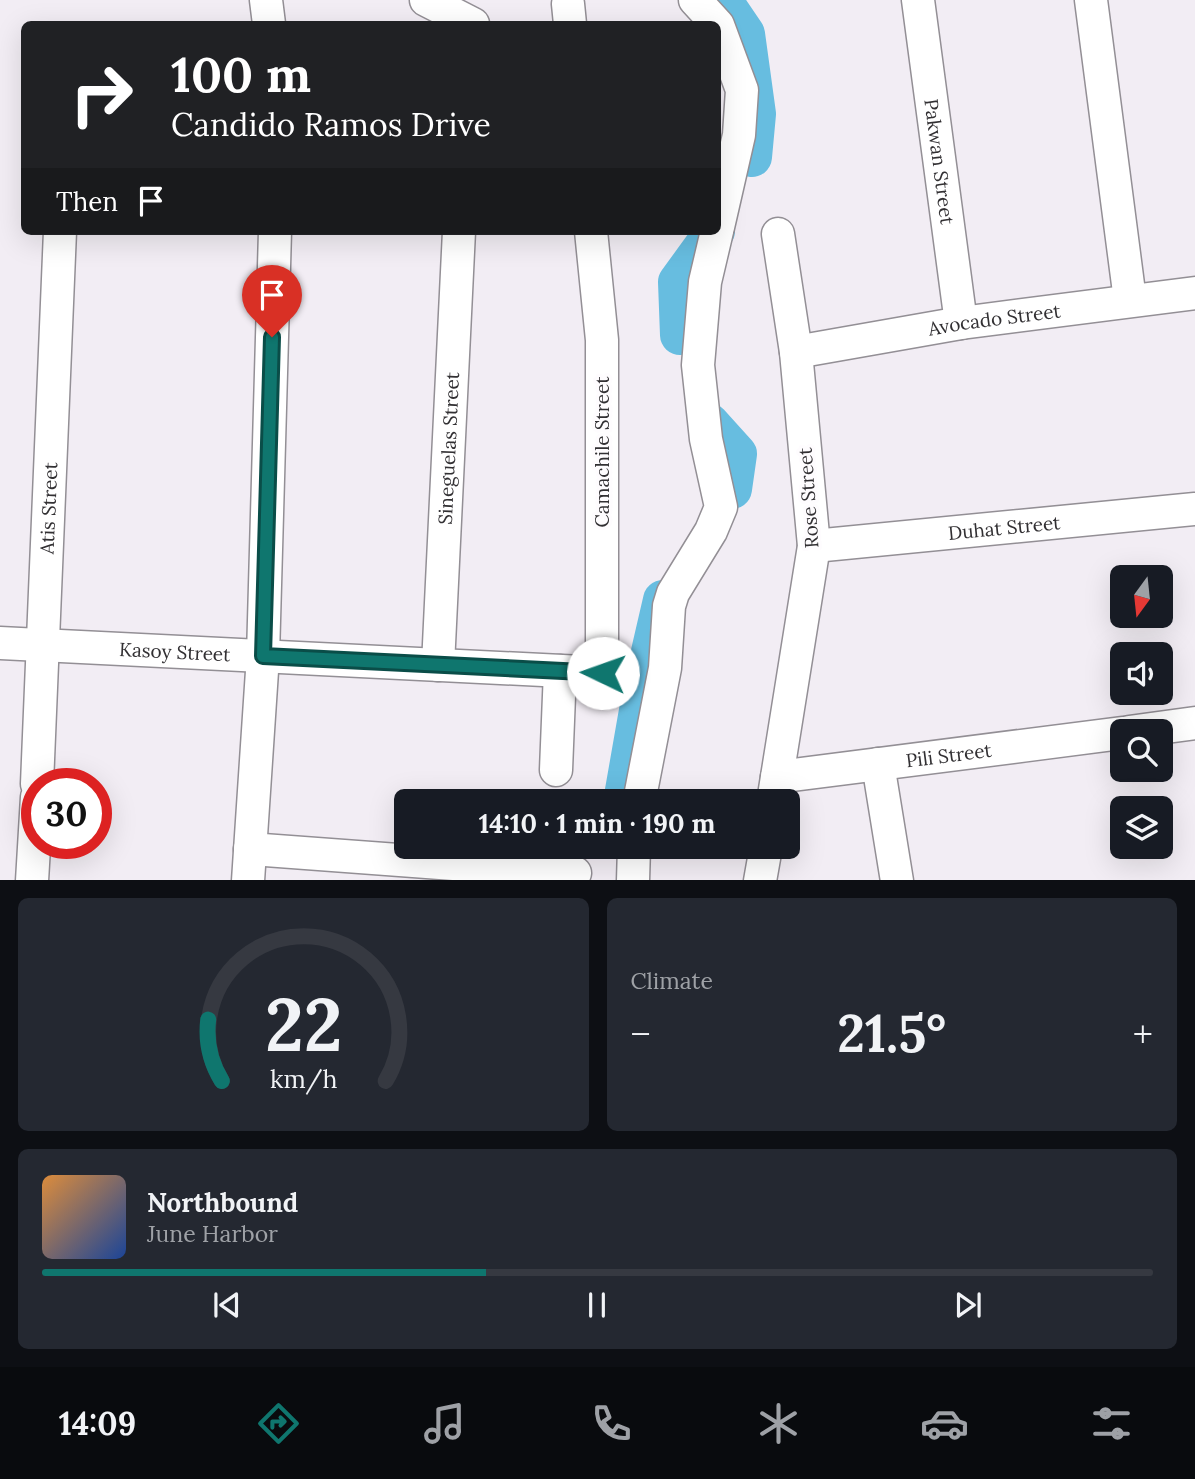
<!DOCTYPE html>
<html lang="en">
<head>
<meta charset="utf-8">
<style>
	body { margin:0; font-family:Lora,serif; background:#242831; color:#f1f3f6; height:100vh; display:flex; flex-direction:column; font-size:26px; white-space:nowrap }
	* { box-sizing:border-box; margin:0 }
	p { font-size:23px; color:#9ea1a6 }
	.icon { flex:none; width:38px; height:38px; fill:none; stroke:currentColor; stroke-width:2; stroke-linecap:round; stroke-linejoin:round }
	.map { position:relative; height:880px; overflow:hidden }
	.sheet { display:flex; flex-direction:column; gap:18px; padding:18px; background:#0d0f14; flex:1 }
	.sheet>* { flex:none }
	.top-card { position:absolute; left:21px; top:21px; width:700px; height:214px; border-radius:10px; box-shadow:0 7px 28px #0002; background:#202124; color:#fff; overflow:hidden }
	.needle { width:46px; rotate:195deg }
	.fabs { position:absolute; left:1110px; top:565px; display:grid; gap:14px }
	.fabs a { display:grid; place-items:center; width:63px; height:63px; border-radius:10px; background:#171b24; box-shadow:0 7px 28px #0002; font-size:35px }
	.speed { position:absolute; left:21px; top:768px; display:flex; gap:14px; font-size:35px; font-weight:700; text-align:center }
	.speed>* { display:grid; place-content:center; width:91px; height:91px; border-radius:50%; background:#171b24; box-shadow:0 7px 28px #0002; line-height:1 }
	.speed .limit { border:10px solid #d22; background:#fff; color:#111 }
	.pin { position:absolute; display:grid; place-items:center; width:60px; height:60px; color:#fff; margin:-72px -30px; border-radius:50% 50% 50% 0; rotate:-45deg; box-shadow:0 0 7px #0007 }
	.pin .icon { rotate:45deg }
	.me { position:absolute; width:77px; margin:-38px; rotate:273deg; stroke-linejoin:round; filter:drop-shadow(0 0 5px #0008) }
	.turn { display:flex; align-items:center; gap:24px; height:147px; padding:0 35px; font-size:32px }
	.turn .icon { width:91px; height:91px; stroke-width:2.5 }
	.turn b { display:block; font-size:49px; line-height:60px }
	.then { display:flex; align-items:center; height:66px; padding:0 35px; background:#0003; gap:14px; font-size:26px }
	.big { font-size:52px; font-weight:700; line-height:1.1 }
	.sheet .card { flex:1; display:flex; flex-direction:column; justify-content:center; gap:10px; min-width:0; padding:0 24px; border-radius:10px; background:#242831 }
	.sheet .dial { align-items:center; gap:0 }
	.dial svg { height:182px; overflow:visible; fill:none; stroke:#363941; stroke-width:7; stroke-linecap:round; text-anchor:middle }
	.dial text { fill:#f1f3f6; stroke:none }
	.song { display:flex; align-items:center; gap:21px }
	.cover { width:84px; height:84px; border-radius:10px; background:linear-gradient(135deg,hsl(30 70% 55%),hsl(220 70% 35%)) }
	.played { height:7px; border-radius:4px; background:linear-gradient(90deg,#0f766e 40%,#363941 40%) }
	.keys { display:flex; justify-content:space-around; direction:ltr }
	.heat { display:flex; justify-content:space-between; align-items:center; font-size:38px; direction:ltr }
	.sheet .tiles { flex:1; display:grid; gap:18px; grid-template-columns:1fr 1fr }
	.card:last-child { grid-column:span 2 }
	.trip { position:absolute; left:394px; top:789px; width:406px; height:70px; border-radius:10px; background:#171b24; box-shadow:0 7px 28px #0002; font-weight:700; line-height:70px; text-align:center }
	.dock { display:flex; height:112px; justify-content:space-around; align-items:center; background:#090b0e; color:#9ea1a6 }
	.dock .icon { width:49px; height:49px }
	.dock .on { color:#0f766e }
	.dock b { font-size:32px; color:#f1f3f6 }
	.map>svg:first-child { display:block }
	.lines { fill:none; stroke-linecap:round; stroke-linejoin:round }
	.river { stroke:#67bde0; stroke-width:40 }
	.minor-casing { stroke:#938f95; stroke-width:35 }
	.minor { stroke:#fff; stroke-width:32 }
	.route-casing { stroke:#0a4d48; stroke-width:18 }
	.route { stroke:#0f766e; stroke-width:12 }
	.labels { text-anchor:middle; stroke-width:7; stroke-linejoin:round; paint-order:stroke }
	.street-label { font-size:19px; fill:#323033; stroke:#fefcfe }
</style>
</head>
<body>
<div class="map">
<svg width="1195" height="881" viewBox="0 0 1195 881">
	<rect width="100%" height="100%" fill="#f2edf4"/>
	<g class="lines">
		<path class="river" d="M722 0 745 34 756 114 752 157
			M680 335 678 282 715 231
			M709 423 737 454 732 489
			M623 802 644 682 663 600"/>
		<defs>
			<g id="minor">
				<path d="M266 0 269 24"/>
				<path d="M426 0 473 24"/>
				<path d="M695 0 718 25 742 90 739 135 718 227"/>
				<path id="s1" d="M918 0 961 323"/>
				<path d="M1091 0 1130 300"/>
				<path d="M568 4 570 24"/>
				<path id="s2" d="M796 352 961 323 1195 293"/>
				<path id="s3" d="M814 546 1195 509"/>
				<path id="s4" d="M0 643 602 673V340L591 231"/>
				<path id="s5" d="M438 665 459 231"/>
				<path d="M1129 732 1195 723"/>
				<path d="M878 764 897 881"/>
				<path d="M556 770 560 671"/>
				<path id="s6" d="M777 777 1122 733"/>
				<path id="s7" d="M37 784 60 231"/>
				<path d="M639 802 665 668 669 606 673 593 711 531 721 507 706 439 698 365 705 282 717 231"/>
				<path d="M773 802 814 546 796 352 778 234"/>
				<path d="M250 849 575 873"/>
				<path d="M32 881 37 797"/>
				<path d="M248 881 263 656 275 231"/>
				<path d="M633 881 634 847"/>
				<path d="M760 881 766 847"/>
			</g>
		</defs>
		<use href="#minor" class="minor-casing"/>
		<use href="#minor" class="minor"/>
	</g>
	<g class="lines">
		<defs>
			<path id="route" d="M272 337 263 656 603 673"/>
		</defs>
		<use href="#route" class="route-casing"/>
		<use href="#route" class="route"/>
	</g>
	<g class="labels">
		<g class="street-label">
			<text dy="7" stroke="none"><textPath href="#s1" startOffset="163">Pakwan Street</textPath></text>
			<text dy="7" stroke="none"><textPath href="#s2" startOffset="201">Avocado Street</textPath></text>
			<text dy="7" stroke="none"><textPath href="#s5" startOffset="217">Sineguelas Street</textPath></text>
			<text transform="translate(602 452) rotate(-90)" y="7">Camachile Street</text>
			<text transform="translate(808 498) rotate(-94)" y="7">Rose Street</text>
			<text dy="7" stroke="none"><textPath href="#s7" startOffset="276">Atis Street</textPath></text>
			<text dy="7" stroke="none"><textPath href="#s3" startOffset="191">Duhat Street</textPath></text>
			<text dy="7" stroke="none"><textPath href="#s4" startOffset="175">Kasoy Street</textPath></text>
			<text dy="7" stroke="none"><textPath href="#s6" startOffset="173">Pili Street</textPath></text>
		</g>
	</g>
</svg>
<div class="fabs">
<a><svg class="needle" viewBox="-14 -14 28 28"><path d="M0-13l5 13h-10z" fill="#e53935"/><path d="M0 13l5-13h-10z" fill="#9ea1a6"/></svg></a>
<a><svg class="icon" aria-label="sound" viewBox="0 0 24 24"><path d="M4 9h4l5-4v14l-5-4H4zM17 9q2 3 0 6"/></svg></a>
<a><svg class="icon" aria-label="search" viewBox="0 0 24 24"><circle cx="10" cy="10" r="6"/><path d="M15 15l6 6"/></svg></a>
<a><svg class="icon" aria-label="layers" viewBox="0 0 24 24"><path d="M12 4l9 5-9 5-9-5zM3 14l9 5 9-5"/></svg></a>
</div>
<div class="speed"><div class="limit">30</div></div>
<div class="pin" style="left:272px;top:337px;background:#d93025"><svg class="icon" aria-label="arrive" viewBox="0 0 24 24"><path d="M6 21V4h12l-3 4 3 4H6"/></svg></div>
<svg class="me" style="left:603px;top:673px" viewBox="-20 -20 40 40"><circle r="19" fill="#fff"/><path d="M0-13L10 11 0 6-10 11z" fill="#0f766e"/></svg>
<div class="trip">14:10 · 1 min · 190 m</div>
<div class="top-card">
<div class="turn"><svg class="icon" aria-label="right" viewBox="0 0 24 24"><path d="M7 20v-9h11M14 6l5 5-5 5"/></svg><div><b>100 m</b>Candido Ramos Drive</div></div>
<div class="then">Then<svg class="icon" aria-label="arrive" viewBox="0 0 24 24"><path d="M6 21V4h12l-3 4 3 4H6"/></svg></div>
</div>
</div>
<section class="sheet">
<div class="tiles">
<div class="card dial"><svg viewBox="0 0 100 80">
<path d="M14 69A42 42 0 1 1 86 69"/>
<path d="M14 69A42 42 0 0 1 8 42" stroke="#0f766e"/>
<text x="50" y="56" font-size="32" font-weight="700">22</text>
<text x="50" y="72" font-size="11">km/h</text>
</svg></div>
<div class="card"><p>Climate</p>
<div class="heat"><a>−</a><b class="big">21.5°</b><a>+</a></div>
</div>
<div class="card">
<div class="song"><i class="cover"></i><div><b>Northbound</b><p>June Harbor</p></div></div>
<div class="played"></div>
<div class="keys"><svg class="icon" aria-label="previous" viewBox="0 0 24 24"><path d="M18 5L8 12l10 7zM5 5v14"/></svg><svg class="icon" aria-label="pause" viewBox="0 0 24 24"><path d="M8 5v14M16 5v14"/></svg><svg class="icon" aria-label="next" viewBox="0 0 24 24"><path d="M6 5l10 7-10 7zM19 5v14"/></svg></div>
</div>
</div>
</section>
<nav class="dock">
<b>14:09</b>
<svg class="icon on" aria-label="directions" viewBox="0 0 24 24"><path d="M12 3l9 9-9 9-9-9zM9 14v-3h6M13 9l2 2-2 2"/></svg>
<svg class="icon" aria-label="music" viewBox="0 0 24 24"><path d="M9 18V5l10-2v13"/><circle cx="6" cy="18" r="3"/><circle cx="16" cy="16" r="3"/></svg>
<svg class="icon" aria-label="phone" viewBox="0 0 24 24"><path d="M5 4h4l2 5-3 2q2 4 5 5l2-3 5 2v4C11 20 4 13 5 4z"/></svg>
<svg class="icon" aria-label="climate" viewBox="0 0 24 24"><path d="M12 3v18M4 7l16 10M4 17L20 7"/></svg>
<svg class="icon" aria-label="car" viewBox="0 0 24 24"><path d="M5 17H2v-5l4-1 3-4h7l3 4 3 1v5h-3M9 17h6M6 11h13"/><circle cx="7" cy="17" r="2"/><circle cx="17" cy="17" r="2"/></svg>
<svg class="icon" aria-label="filters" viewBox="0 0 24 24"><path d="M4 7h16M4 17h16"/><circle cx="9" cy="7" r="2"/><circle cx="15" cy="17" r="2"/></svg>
</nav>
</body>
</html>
